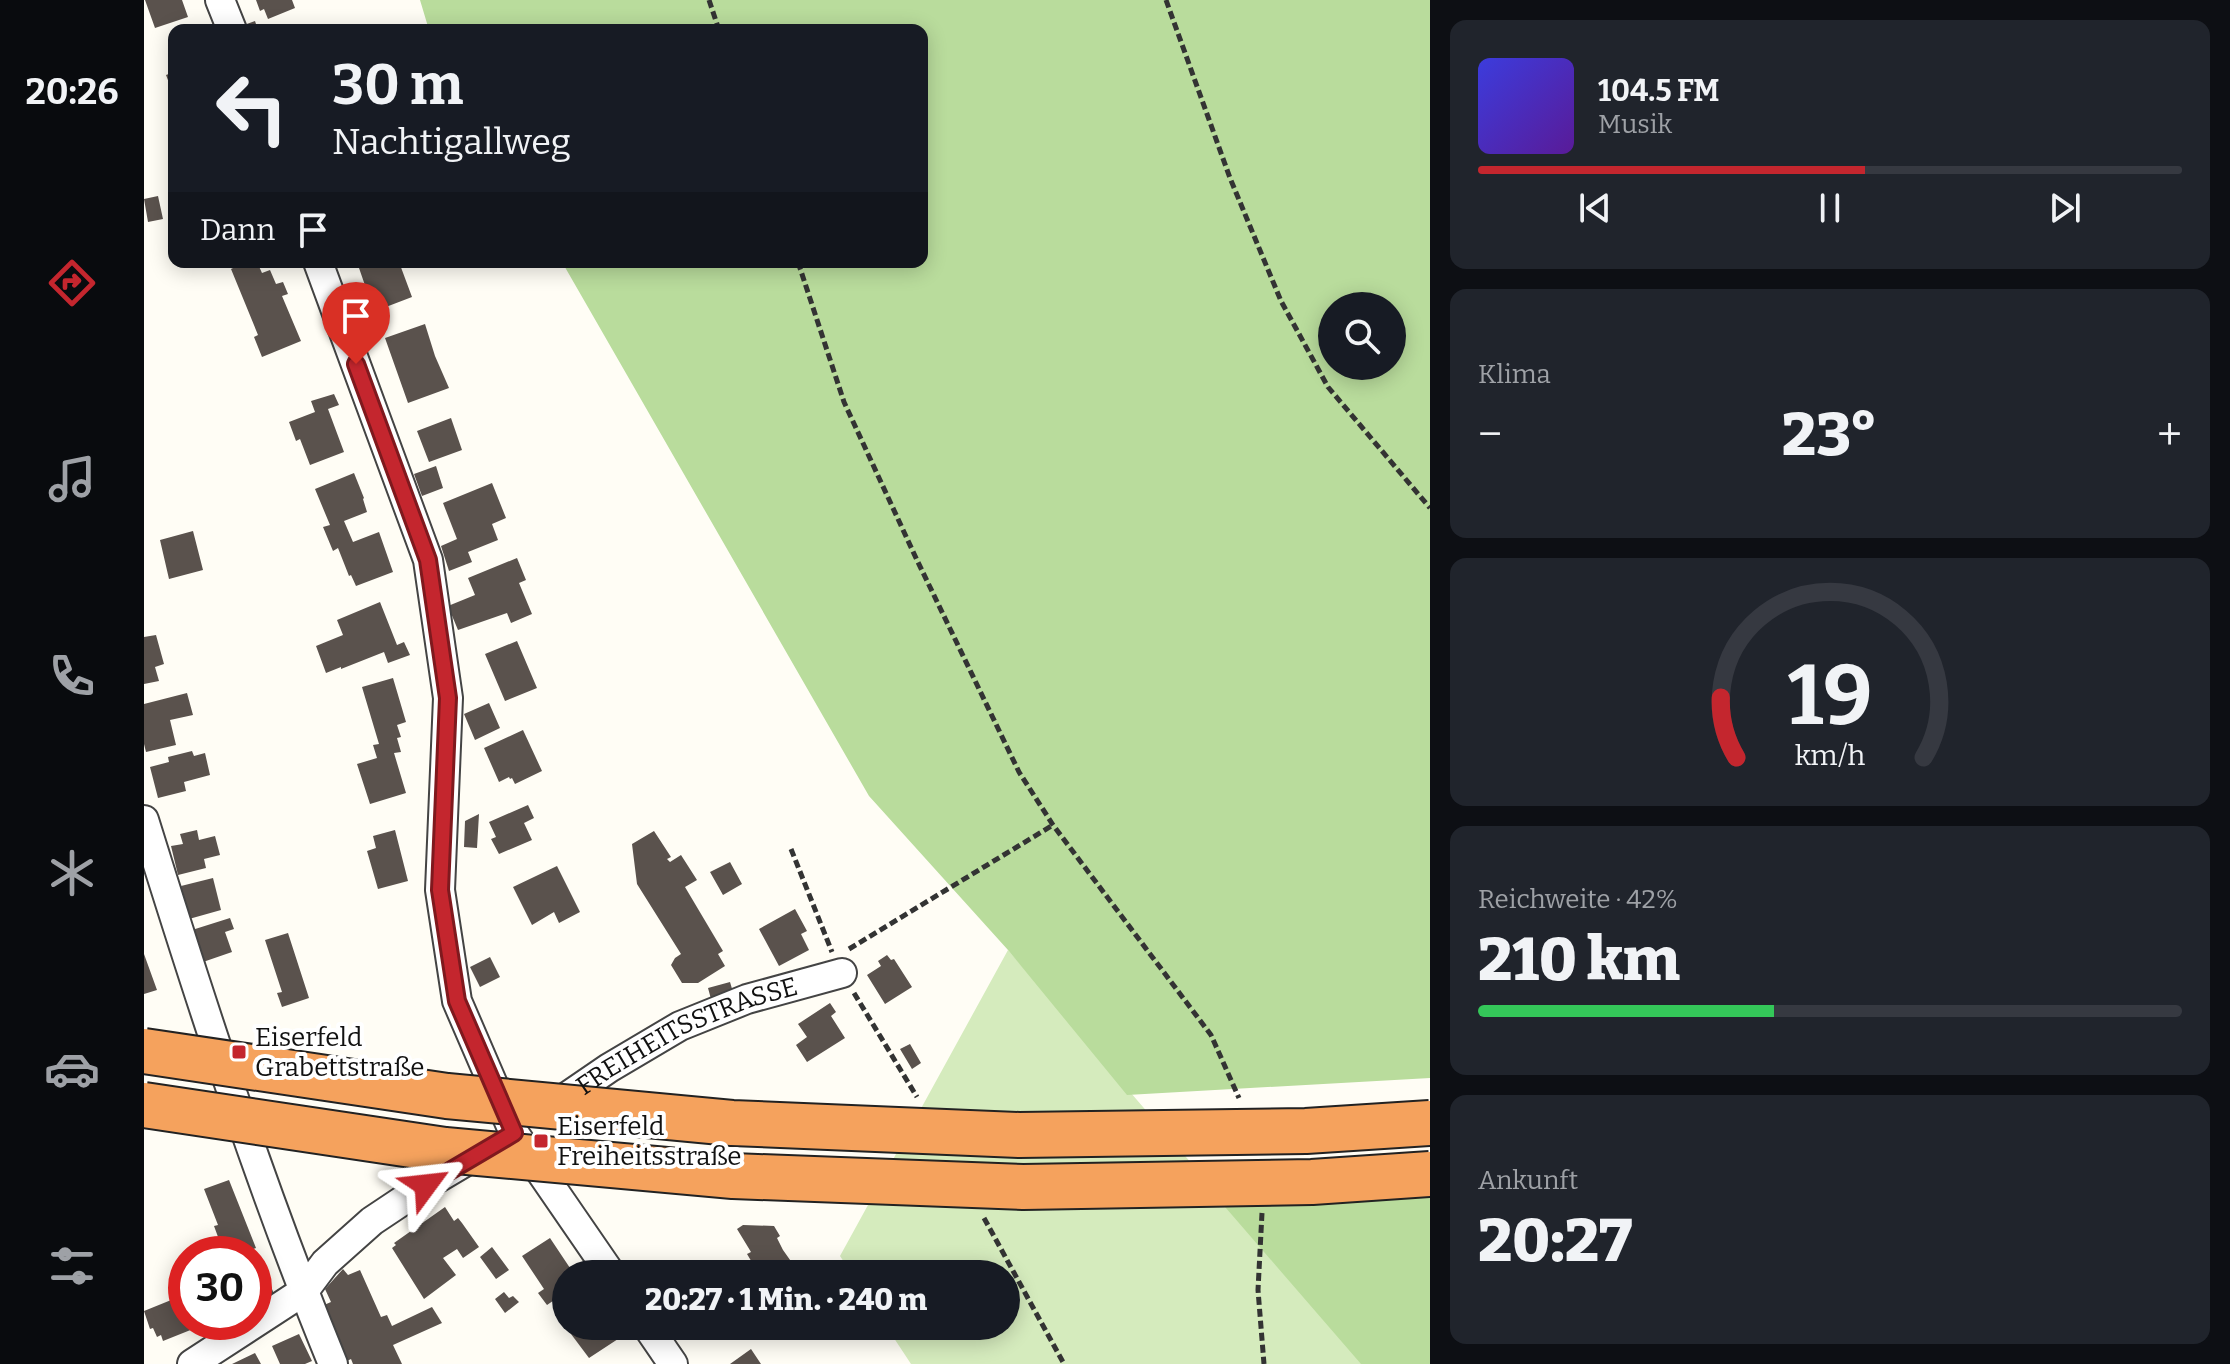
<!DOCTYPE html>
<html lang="de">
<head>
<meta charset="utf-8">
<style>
	body { margin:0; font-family:Bitter,serif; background:#20242c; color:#f1f3f6; height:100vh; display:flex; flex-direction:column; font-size:30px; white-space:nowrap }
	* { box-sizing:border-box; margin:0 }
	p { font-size:26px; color:#9ea1a6 }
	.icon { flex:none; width:44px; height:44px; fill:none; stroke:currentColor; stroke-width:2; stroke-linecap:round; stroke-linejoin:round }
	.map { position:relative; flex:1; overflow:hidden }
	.panel { display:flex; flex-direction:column; gap:20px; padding:20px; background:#0d0f14; width:800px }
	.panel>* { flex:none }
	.hud { position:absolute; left:24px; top:24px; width:760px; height:244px; border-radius:16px; box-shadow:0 4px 20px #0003; background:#171b24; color:#f1f3f6; overflow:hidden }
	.fabs { position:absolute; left:1174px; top:292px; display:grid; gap:16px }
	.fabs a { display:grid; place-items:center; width:88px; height:88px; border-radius:50%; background:#171b24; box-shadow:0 4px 20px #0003; font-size:40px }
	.speed { position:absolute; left:24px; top:1236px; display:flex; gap:16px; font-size:40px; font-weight:700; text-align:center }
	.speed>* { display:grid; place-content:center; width:104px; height:104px; border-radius:50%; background:#171b24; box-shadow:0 4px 20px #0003; line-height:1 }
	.speed .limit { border:12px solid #d22; background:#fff; color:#111 }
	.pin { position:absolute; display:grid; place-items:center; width:68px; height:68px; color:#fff; margin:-82px -34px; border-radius:50% 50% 50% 0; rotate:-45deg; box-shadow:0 0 8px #0007 }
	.pin .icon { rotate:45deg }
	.me { position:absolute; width:88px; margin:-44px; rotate:60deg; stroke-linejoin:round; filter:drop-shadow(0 0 6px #0008) }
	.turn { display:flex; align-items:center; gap:28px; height:168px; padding:0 32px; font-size:36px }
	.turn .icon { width:104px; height:104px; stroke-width:2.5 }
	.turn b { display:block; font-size:56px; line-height:68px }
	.then { display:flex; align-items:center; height:76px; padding:0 32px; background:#0003; gap:16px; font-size:30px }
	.big { font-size:60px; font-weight:800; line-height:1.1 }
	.panel .card { flex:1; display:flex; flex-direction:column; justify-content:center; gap:12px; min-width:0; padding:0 28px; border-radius:16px; background:#20242c }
	.panel .dial { align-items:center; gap:0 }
	.dial svg { height:208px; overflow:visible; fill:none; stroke:#363941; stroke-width:7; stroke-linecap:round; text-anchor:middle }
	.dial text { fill:#f1f3f6; stroke:none }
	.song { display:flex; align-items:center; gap:24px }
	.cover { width:96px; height:96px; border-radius:12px; background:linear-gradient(135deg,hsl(240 70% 55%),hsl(270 70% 35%)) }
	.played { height:8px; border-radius:4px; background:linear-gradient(90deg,#c4262e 55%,#363941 55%) }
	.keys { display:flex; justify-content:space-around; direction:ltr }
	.heat { display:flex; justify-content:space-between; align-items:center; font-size:44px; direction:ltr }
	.charge { height:12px; border-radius:6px; background:linear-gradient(90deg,#34c759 42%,#363941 0) }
	.trip { position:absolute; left:408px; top:1260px; width:468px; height:80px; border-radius:40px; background:#171b24; box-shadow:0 4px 20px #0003; font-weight:800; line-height:80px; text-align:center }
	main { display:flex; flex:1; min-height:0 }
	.dock { display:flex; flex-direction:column; width:144px; justify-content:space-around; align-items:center; background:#090b0e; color:#9ea1a6 }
	.dock .icon { width:56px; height:56px }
	.dock .active { color:#c4262e }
	.dock b { font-size:36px; color:#f1f3f6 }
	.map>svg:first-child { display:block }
	.green { fill:#d5ebbd }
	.forest { fill:#b9dc9c; fill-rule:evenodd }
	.building { fill:#5a524d }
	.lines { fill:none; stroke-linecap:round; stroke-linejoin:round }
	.minor-casing { stroke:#444; stroke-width:32 }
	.path { stroke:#333; stroke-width:5; stroke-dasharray:8 4; stroke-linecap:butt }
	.minor { stroke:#fff; stroke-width:28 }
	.motorway-bridge-casing { stroke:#222; stroke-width:48; stroke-linecap:butt }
	.motorway-bridge { stroke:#f5a25d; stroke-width:44 }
	.route-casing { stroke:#7f191e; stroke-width:20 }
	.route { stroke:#c4262e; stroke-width:14 }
	.poi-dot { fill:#c4262e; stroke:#fff; stroke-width:3 }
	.labels { text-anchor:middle; stroke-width:8; stroke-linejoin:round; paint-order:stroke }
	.poi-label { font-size:26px; fill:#111; stroke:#fff; text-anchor:start }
	.street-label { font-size:26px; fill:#111; stroke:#fff }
</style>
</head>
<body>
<main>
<nav class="dock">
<b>20:26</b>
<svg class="icon active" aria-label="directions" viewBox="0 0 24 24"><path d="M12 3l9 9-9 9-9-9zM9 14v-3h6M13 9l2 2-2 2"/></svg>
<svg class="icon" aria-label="music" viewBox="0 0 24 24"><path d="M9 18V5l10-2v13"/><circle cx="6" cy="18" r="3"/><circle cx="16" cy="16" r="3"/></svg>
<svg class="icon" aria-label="phone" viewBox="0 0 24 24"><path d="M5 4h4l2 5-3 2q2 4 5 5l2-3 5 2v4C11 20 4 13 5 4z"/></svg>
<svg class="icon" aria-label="climate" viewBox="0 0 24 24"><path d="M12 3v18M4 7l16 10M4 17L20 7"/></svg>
<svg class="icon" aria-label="car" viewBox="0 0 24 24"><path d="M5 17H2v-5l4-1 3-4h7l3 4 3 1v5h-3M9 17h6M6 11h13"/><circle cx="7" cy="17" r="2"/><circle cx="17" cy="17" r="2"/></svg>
<svg class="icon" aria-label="filters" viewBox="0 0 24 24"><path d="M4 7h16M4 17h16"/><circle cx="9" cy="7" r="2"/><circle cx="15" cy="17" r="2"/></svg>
</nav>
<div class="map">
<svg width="1286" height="1364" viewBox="0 0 1286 1364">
	<rect width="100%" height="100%" fill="#fffdf5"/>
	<path class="green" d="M864 950 1220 1364H767L742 1326H862V1274H708L696 1256Z"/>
	<path class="forest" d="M276 0H1286V1078L983 1095 864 950 725 796 418 262H778V30H285ZM1188 306H1248V366H1188Z
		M1286 1182V1364H1217L1069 1193Z"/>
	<path class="building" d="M1 0H38L44 17 11 28Z
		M112 0H148L151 8 124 19 120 9 116 11Z
		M111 21 114 30H102L100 25Z
		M30 72V96L22 75Z
		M14 196 19 219 4 222 0 199Z
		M89 262H113L118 273 126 270 132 284 139 282 144 294 138 296 157 341 118 357 110 337 114 335 87 269 91 267Z
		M231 262H255L268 297 234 310 228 293 224 294 215 268Z
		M229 307 230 310 234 308 238 320 217 328 212 313Z
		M281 324 291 356 305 388 264 403 241 338Z
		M190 394 195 405 184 409 200 452 166 465 156 439 152 441 145 422 171 412 167 401Z
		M307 418 318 450 285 462 273 431Z
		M292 466 299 488 278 496 270 474Z
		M210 473 220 498 219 499 223 512 200 521 209 542 235 532 249 572 212 586 207 575 205 576 194 548 189 551 179 527 186 525 171 489Z
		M348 483 362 518 348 524 354 540 324 552 328 562 305 571 297 546 313 539 299 503Z
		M49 531 59 570 25 579 16 540Z
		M373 558 382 580 375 583 388 614 367 623 363 613 314 630 304 606 331 595 324 578Z
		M236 602 253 645 260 642 266 655 244 663 240 652 197 669V667L182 673 172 646 199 635 193 620Z
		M12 635 20 664 11 667 15 681 0 684V637Z
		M373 641 393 688 361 701 341 654Z
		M249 678 262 722 253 725 257 737 253 738 257 752 250 753 262 793 226 804 213 764 233 758 229 745 235 744 218 687Z
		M43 693 49 715 26 720 32 745 2 752 0 744V704Z
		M345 703 356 728 331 740 320 714Z
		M379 730 398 771 371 784 368 778 366 779 365 777 355 782 340 748Z
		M48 751 50 756 61 753 66 775 40 782 42 791 14 798 6 767 25 762 24 757Z
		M384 805 390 818 380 823 388 840 355 854 347 839 352 837 345 822Z
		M335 814 333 848 320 847 321 821Z
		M53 830 55 840 71 836 76 855 60 859 62 868 34 875 27 846 39 844 36 834Z
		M251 830 264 881 234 889 223 851 232 848 229 836Z
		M510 831 527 857 523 859 526 862 537 855 553 880 541 887 579 951 574 954 581 966 554 983H538L527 965 531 958 537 954 493 884 488 844Z
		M586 862 598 884 579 895 566 872Z
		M413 866 436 912 415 923 410 912 388 925 369 887Z
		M69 878 77 910 45 919 37 886Z
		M651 909 663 931 657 934 665 950 635 966 615 929Z
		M86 918 90 929 81 932 88 952 59 962 48 930Z
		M144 933 165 998 138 1007 133 993 138 992 121 940Z
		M0 954 13 990 0 994Z
		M743 955 747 960 750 959 768 987 741 1004 723 975 737 966 734 961Z
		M346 957 356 977 336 987 326 967Z
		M586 982 589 992 567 999 564 988Z
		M686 1003 692 1012 687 1016 701 1038 663 1062 652 1045 663 1037 654 1024Z
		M766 1044 777 1063 768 1069 756 1049Z
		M85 1180 112 1248 96 1254H78L75 1246 77 1245 70 1226 74 1225 60 1189Z
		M301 1207 310 1221 314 1218 318 1223 335 1247 319 1258 313 1249 299 1258 312 1275 280 1299 248 1248 252 1245 250 1243Z
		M599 1225 630 1226 636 1236 633 1238 639 1250 656 1274H615L603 1254 607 1252 593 1229Z
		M406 1238 428 1271 433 1268 438 1274H422V1292L403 1305 394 1293 400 1289 378 1256Z
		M348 1247 365 1270 352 1279 336 1257Z
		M116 1259 130 1294 110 1302V1261Z
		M199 1269 204 1275 216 1270 237 1317 243 1315 248 1326 288 1307 298 1323 249 1345 258 1364H209L207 1359 203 1361 180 1305 187 1302 181 1289Z
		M360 1292 365 1298 369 1296 375 1302 361 1313 351 1299Z
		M42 1294V1322H76L50 1332 49 1329 19 1341 17 1335 13 1337 9 1328 6 1329 0 1311Z
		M421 1326H469L470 1328 468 1330 474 1339 445 1358Z
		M155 1334 168 1361 161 1364H136L128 1346Z
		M607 1349 617 1364H586Z
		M111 1353 117 1364H88Z"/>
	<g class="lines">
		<defs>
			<g id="minor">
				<path d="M76 0 88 30"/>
				<path d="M174 262 284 560 304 698 296 890 313 1001 370 1133 467 1274"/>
				<path d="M0 820C57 1003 116 1186 189 1364"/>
				<path id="s1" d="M408 1107 465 1068 536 1026 603 999 698 973"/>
				<path d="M503 1326 529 1364"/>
				<path d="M48 1364 160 1291 181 1263 228 1221 282 1185 336 1153"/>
			</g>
		</defs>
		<use href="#minor" class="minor-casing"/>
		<path class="path" d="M565 0 575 30
			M1022 0 1086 178 1137 301 1184 387 1286 508
			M654 262 700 402 772 558 875 772 909 825 1067 1035 1095 1098
			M647 849 688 952
			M705 949 909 825
			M710 993 773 1097
			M1118 1213 1114 1290 1120 1364
			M840 1218 920 1364"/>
		<use href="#minor" class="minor"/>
		<defs>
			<path id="motorway-bridge" d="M0 1051 303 1096 588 1123 875 1135 1162 1131 1286 1123
				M0 1105 301 1150 589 1176 879 1187 1168 1182 1286 1174"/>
		</defs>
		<use href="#motorway-bridge" class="motorway-bridge-casing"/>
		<use href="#motorway-bridge" class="motorway-bridge"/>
	</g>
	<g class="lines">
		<defs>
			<path id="route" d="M212 364 284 560 304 698 296 890 313 1001 370 1133 282 1185"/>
		</defs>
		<use href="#route" class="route-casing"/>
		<use href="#route" class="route"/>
	</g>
	<g class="poi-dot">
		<rect x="87" y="1044" width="16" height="16" rx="4"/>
		<rect x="389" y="1133" width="16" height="16" rx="4"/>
	</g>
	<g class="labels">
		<g class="poi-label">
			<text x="111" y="1046">Eiserfeld<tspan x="111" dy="30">Grabettstraße</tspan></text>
			<text x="413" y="1135">Eiserfeld<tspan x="413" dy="30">Freiheitsstraße</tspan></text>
		</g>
		<g class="street-label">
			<text dy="9" stroke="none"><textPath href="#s1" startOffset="154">FREIHEITSSTRASSE</textPath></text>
		</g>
	</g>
</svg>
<div class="fabs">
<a><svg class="icon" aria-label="search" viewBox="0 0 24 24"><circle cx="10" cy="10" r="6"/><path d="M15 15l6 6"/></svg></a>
</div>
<div class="speed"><div class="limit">30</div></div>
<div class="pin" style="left:212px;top:364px;background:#d93025"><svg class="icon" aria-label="arrive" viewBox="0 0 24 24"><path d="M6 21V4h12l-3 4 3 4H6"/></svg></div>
<svg class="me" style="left:282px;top:1185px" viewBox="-20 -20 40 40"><path d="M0-17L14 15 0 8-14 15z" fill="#c4262e" stroke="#fff" stroke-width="4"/></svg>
<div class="trip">20:27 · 1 Min. · 240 m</div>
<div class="hud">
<div class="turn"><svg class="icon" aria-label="left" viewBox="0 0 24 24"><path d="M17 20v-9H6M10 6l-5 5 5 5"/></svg><div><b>30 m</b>Nachtigallweg</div></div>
<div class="then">Dann<svg class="icon" aria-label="arrive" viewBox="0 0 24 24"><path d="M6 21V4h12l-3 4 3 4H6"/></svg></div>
</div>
</div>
<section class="panel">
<div class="card">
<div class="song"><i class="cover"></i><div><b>104.5 FM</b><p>Musik</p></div></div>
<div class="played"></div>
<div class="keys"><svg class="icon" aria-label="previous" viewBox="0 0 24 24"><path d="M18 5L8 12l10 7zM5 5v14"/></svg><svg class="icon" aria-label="pause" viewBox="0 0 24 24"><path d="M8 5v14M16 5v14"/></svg><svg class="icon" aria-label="next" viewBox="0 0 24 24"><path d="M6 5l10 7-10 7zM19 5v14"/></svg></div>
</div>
<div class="card"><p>Klima</p>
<div class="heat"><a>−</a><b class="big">23°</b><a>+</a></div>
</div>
<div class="card dial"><svg viewBox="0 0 100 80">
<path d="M14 69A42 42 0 1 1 86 69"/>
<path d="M14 69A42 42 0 0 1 8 46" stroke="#c4262e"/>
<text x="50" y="56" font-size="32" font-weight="700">19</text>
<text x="50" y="72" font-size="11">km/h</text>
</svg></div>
<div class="card"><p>Reichweite · 42%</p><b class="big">210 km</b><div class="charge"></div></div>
<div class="card"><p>Ankunft</p><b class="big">20:27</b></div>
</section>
</main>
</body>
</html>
